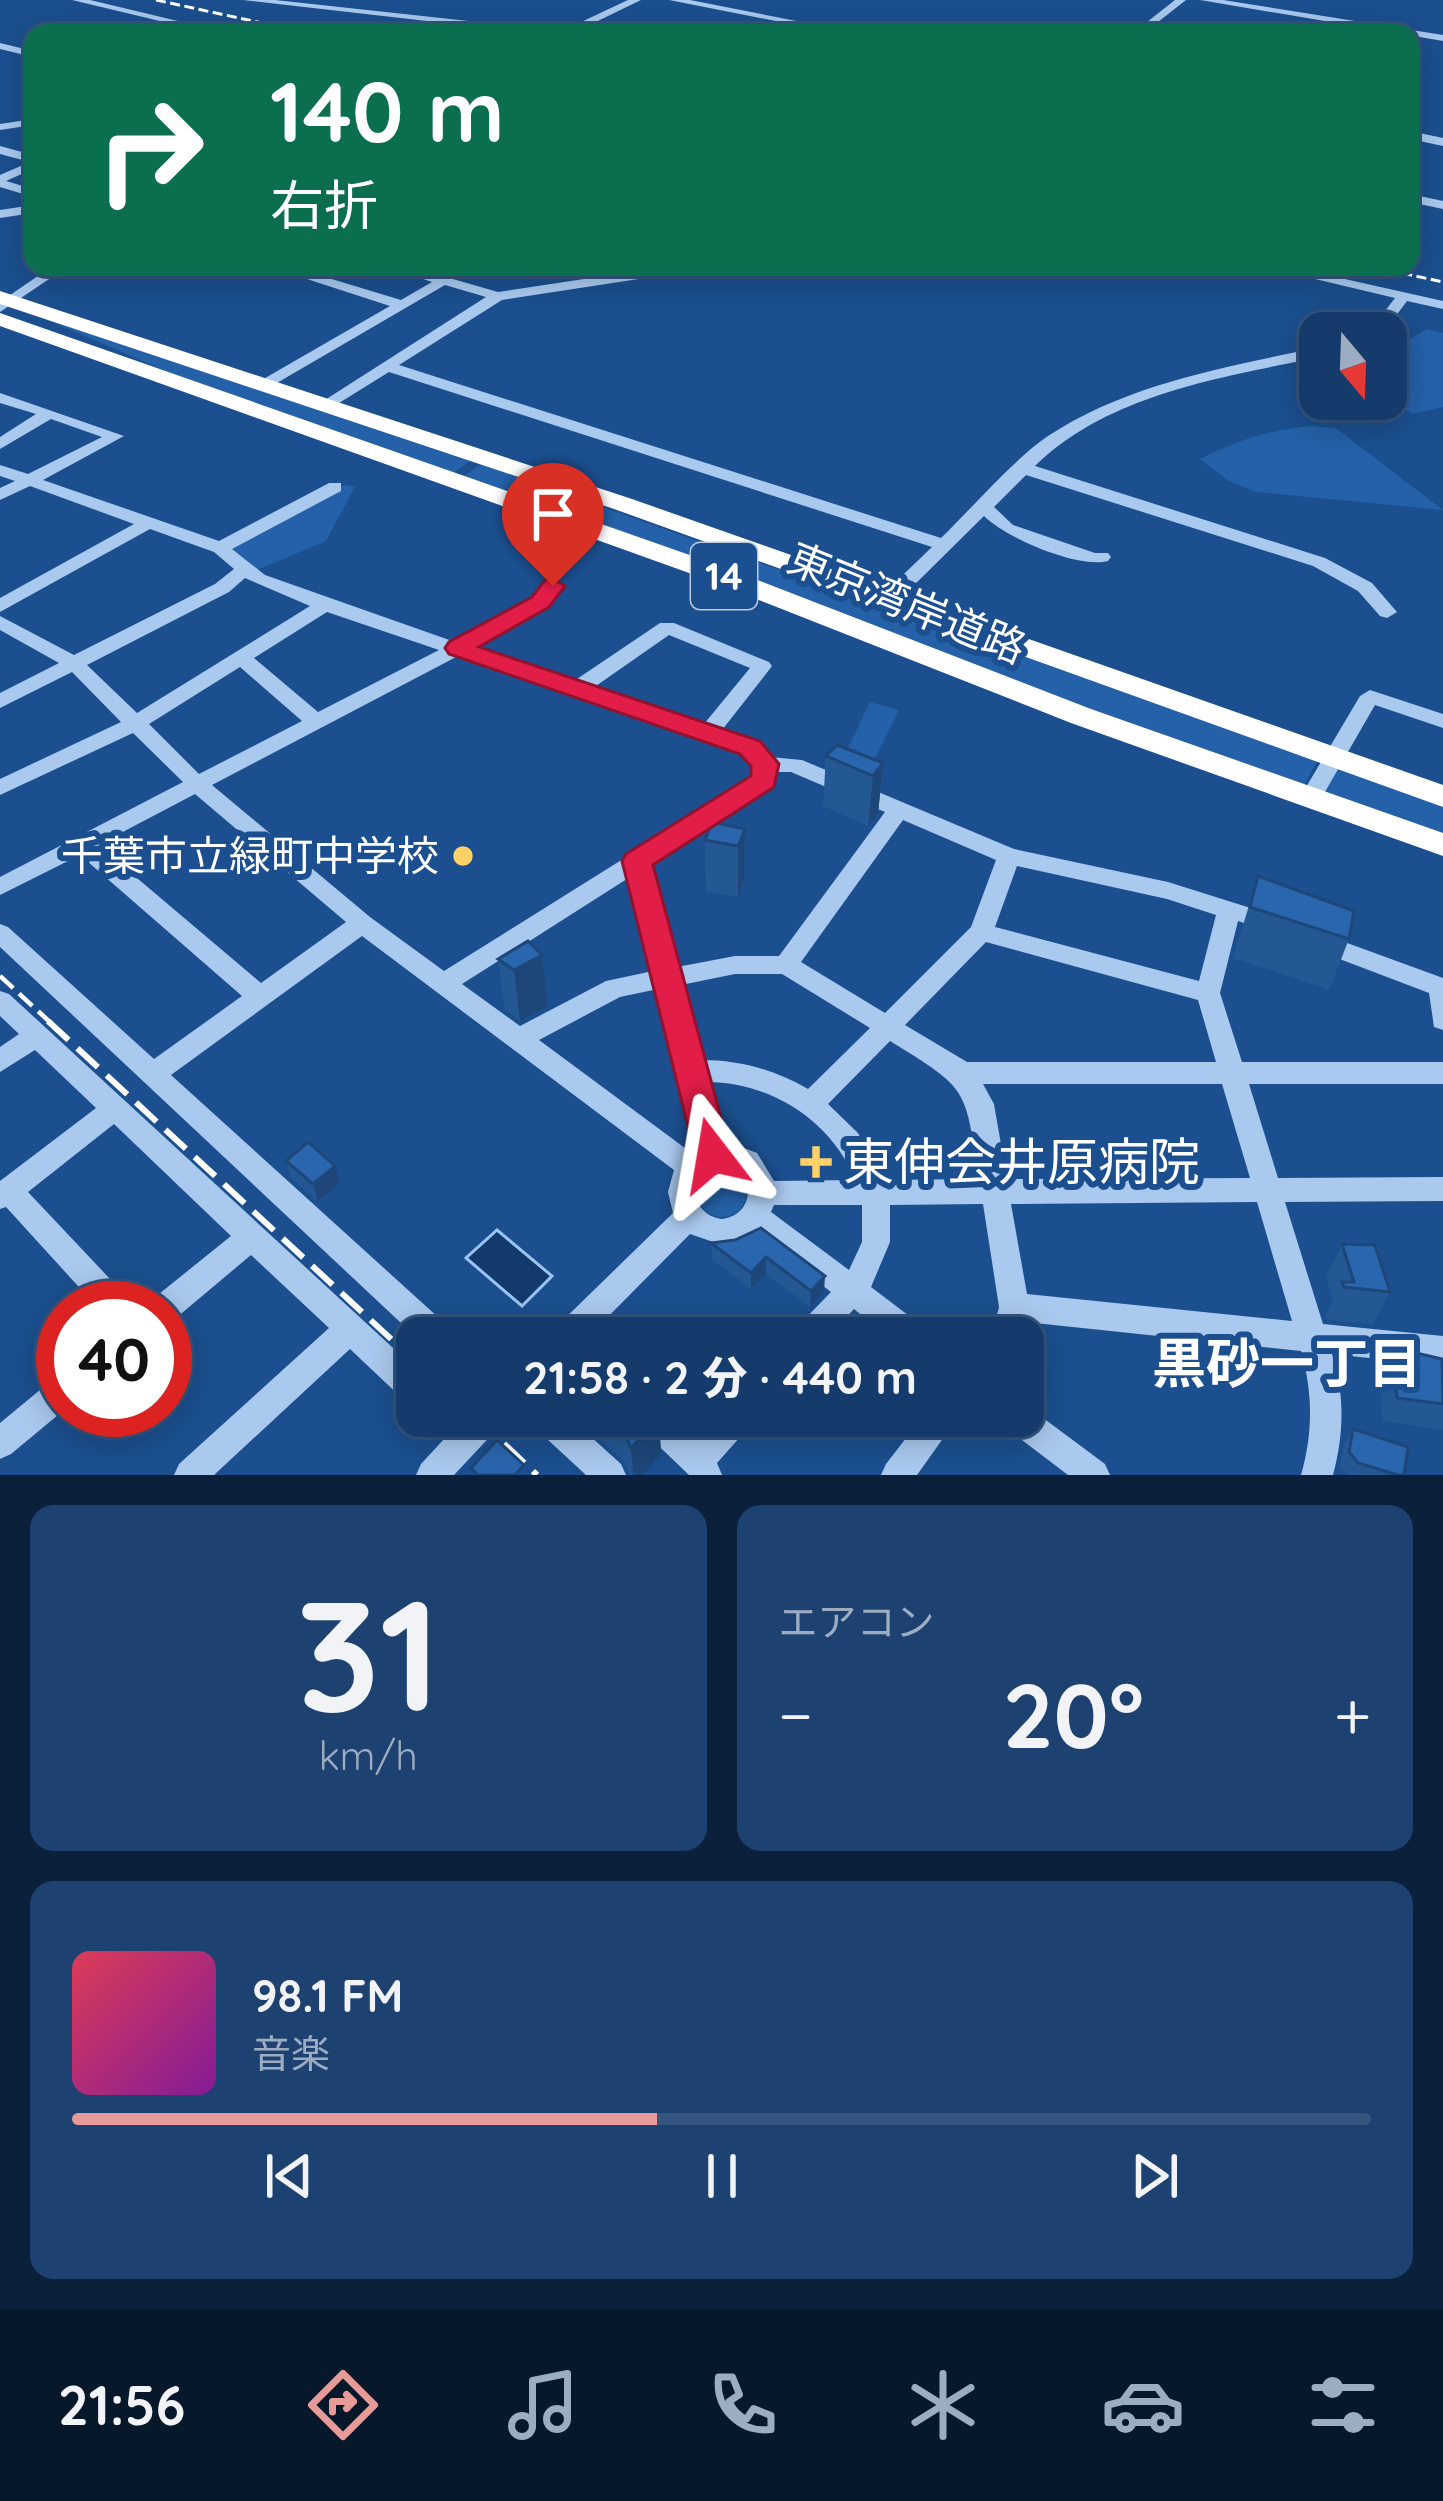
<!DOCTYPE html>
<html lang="ja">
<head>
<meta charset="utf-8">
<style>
	body { margin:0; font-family:Quicksand,"Noto Sans JP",sans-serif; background:#1d4271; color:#f1f3f6; height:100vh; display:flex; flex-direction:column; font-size:45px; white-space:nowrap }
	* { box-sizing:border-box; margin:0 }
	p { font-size:39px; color:#9dadc1 }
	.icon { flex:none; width:66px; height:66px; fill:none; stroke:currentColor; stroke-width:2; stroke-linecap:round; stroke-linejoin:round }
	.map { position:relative; height:1475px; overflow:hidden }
	.panel { display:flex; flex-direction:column; gap:30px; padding:30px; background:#0b203b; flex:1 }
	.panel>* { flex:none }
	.banner { position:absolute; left:24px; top:24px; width:1395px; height:252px; border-radius:24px; box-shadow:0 6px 30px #0003,0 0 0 3px #33557e; background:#0b6e4f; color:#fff; overflow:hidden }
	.needle { width:78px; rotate:161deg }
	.buttons { position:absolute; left:1299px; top:312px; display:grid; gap:24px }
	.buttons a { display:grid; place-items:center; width:108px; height:108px; border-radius:24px; background:#143b6b; box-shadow:0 6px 30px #0003,0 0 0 3px #33557e; font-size:60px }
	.speed { position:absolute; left:36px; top:1281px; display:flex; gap:24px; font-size:60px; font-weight:700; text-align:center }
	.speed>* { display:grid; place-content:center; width:156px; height:156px; border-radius:50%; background:#143b6b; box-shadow:0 6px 30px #0003,0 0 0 3px #33557e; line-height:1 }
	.speed .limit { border:18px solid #d22; background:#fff; color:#111 }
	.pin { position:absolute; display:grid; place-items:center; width:102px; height:102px; color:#fff; margin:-123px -51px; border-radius:50% 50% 50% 0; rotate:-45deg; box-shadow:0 0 12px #0007 }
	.pin .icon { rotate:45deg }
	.me { position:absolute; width:132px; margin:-66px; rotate:346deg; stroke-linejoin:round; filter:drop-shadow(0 0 9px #0008) }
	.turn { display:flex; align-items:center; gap:42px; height:252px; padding:0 48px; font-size:54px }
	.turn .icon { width:156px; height:156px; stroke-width:2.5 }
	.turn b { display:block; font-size:84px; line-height:102px }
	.big { font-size:90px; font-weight:800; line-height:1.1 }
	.panel .widget { flex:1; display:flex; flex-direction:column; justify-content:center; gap:18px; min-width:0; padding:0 42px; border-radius:24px; background:#1d4271 }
	.panel .dial { align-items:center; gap:0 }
	.dial b { font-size:156px; line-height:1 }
	.song { display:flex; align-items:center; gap:36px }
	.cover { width:144px; height:144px; border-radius:18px; background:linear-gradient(135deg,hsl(350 70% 55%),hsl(290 70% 35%)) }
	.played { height:12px; border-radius:6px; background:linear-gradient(90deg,#e69b98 45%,#33557e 45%) }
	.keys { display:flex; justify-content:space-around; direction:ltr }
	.heat { display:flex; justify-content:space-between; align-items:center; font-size:66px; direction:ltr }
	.panel .tiles { flex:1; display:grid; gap:30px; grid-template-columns:1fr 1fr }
	.widget:last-child { grid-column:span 2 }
	.trip { position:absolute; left:396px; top:1317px; width:648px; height:120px; border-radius:24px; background:#143b6b; box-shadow:0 6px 30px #0003,0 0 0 3px #33557e; font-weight:800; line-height:120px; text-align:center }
	.tab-bar { display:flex; height:192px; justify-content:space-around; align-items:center; background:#08182b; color:#9dadc1 }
	.tab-bar .icon { width:84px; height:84px }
	.tab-bar .on { color:#e69b98 }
	.tab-bar b { font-size:54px; color:#f1f3f6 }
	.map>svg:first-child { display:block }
	.green { fill:#2461a8 }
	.water { fill:#123a6d; stroke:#9cc4f0; stroke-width:3 }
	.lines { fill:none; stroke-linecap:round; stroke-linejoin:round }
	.minor { fill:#a9c9ee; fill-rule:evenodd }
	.highway { fill:#fff; fill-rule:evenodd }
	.rail-far2 { stroke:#fff; stroke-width:3; stroke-dasharray:10 4.5; stroke-linecap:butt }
	.rail-far1 { stroke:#fff; stroke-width:4.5; stroke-dasharray:18 8; stroke-linecap:butt }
	.rail { stroke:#fff; stroke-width:6; stroke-dasharray:28 12; stroke-linecap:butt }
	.wall { fill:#245895 }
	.shaded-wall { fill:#1d4779 }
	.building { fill:#2a66ad; stroke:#1d4779; stroke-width:3 }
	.route { fill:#e11d48; stroke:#92132f; stroke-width:3 }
	.poi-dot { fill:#ffd166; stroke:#1b4f8f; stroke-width:4.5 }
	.labels { text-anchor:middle; stroke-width:12; stroke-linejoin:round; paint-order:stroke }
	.shield { fill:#1b4f8f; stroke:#bbcadd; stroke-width:3 }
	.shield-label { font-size:39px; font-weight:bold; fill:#fff }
	.street-label { font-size:42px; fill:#fff; stroke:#1b4f8f }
	.poi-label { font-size:42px; fill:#fff; stroke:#1b4f8f; text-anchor:end }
	.near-poi-label { font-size:51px; fill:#fff; stroke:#1b4f8f; text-anchor:start }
	.near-neighbourhood-label { font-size:54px; font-weight:bold; fill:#fff; stroke:#1b4f8f }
</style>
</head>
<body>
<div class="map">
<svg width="1443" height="1475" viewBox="0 0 1443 1475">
	<rect width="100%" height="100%" fill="#1b4f8f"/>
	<path class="green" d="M45 319 470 461 453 473 173 374Z
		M1426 329 1443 333V407L1412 414 1386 398V346L1395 349Z
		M1314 426 1337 429 1443 510 1256 492 1229 481 1200 459C1238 440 1271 429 1314 426Z
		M481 464 1317 761 1303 787 462 477Z
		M345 485 355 487 326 541 257 570 229 549Z
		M870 702 899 710 862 785 824 769 846 752Z
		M1337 768 1443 806V837L1323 794Z
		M697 1192a25 25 0 1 1 50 0a25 25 0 1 1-50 0Z"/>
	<path class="water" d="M497 1230 552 1276 522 1306 466 1258Z"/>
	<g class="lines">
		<path class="minor" d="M72 0H90L228 33H210Z
			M243 0H275L562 31 628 0H641L573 33H531Z
			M669 0H690L858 33H837Z
			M1175 0H1186L1144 33H1133Z
			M1200 0H1223L1443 35V41Z
			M0 43 33 51V57L0 49Z
			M33 119V125L0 130V124Z
			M1410 131 1443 138V146L1410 139Z
			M0 146 33 155V169L6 181 33 189V197L0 187V175L30 162 0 154Z
			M1410 194 1443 201V209L1410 202Z
			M33 205V213L0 218V210Z
			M51 267H67L0 312V302Z
			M270 267H292L401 300 432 282 389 267H411L498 292 663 267H698L691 271 502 300 399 365 941 538C972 508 1014 459 1048 436 1128 383 1228 367 1320 347V357C1223 377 1108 394 1035 466L1325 558 1372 583 1397 612 1387 618 1380 616 1358 591 1313 566 1026 475 994 507 1013 525 1095 553H1108L1111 557 1108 561C1078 569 1006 538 984 516L897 602H883L881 598 883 594 932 547 389 372 331 408H319L317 405 486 297 445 285 270 387H260V381L390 306Z
			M1265 267H1291L1443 301V309L1407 301 1383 333H1368L1395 298Z
			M0 393 124 436 43 480 219 541 329 483H341V491L232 549 265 575 455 642 534 598 546 581H560L562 585 548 606 473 648 574 681 660 623H674L769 662 772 666 769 670 722 730 755 743 770 757 802 760 1014 849 1168 882 1279 917 1283 923 1279 929 1271 932 1238 921 1220 993 1242 1062H1443V1084H1249L1278 1178 1443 1177V1201L1285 1202 1323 1324 1443 1336V1366L1332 1354C1345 1394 1344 1434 1333 1475H1301C1313 1433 1313 1393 1301 1351L1025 1322 1021 1338H991L999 1307 983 1204 890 1205V1242L871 1287 925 1328 929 1338H890L854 1309 827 1338H792L796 1328 831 1292 756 1233 722 1245 690 1234 587 1338H551L555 1328 673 1213 668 1192 674 1170 362 936 171 1075 450 1328 454 1338H417L0 947V924L8 927 154 1059 242 996 80 855 0 895V877L183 782 133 733 0 795V779L121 722 72 672 0 708V693L59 663 0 630V616L74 655 215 584 234 569 214 552 150 529 0 612V598L134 524 30 486 0 500V488L15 481 0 476V465L28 474 102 437 51 419 0 449V437L36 414 0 403ZM245 578 310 606 137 713 87 665 229 592ZM327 612 439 650 318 712 254 658ZM669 635 750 668 704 724 593 688ZM458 656 731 748 752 762 754 777 444 971 370 917 212 785ZM240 667 302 721 199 774 149 724ZM776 772H791L885 812 779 956H735L677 967 649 864 773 785ZM195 794 346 922 261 983 98 845ZM903 820 996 860 971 927 885 1013 801 962ZM1017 866 1167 899 1216 915 1199 981 995 927ZM630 877 653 971 606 981 520 1026 462 984ZM986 942 1198 1000 1216 1062H967L905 1025ZM735 974H782L870 1028 808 1089C775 1070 740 1060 702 1060L681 985ZM658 989 697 1146 689 1151 539 1040 620 997ZM890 1041C970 1090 965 1088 979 1179L882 1180 858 1133 828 1104ZM707 1082C770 1082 832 1121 855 1180L774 1181 757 1153 723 1140ZM983 1084H1222L1250 1178 1007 1179 994 1104ZM722 1164 741 1172C755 1191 747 1216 722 1219 697 1216 689 1191 703 1172ZM1257 1202 1292 1321 1027 1294 1011 1204ZM774 1205H862V1242L849 1270 771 1212Z
			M1370 690 1443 714V728L1375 705 1318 804H1302L1299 799 1360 696Z
			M1317 932 1443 978V1030L1434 1027 1429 993 1308 947 1305 941 1308 935Z
			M0 991 9 994 46 1028 417 1370V1406L406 1402 350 1349 214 1475H174L179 1464 329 1328 251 1255 176 1318 165 1322V1308H150L154 1298 231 1236 114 1124 28 1192 128 1298 132 1308H98L6 1207 0 1209V1181L96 1108 35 1050 0 1072V1047L19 1034 0 1016Z
			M63 1376 64 1410 11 1454 0 1459V1423L52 1380Z
			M1023 1403 1105 1464 1110 1475H1068L1005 1427 1000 1416H1023Z
			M427 1416H504L499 1427 454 1475H416L421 1464 444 1439 432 1427Z
			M529 1416H568L621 1464 626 1475H586L534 1427Z
			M634 1416H674L698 1437 717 1416H754L749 1427 717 1463 722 1475H689L639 1427Z
			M923 1416H959L917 1475H881L886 1464Z"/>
		<path class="highway" d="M0 291 632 499 1443 785V807L614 509 0 304Z
			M0 313 721 566 1091 709 1443 833V856L1071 723 703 578 0 326Z"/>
		<path class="rail-far2" d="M156 0 308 33
			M1374 267 1443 282"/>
		<path class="rail-far1" d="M0 976 52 1024"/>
		<path class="rail" d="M48 1021 417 1363
			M475 1416 537 1475"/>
	</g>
	<path class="wall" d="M126 267H163L149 274Z
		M826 756 883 763 878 814 868 826 823 806Z
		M745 829 744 880 738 897 706 891 705 840Z
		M1258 876 1349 939 1329 990 1233 958Z
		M542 955 548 1006 520 1021 505 1010 498 959Z
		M286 1161 335 1166 340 1183 318 1201 291 1178Z
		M735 1240 824 1292 810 1307 766 1274 751 1289 712 1259 711 1243Z
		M1342 1244 1390 1292 1373 1324 1328 1320 1326 1314 1333 1300 1326 1277Z
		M1391 1347 1443 1364V1427L1441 1430 1383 1421 1378 1371Z
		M595 1416H657L659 1418 661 1454 643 1475H630L624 1461 597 1437Z
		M1353 1429 1404 1475H1347L1340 1467 1344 1445Z"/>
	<path class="shaded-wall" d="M147 267H163L149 274Z
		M883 763 878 814 868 826 873 776Z
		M745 829 744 880 738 897V846Z
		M542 955 548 1006 520 1021 514 970Z
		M335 1166 340 1183 318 1201 313 1184Z
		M766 1257V1274L751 1289V1273Z
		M825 1276 824 1292 810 1307 811 1291Z
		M659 1418 661 1454 643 1475H633L631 1448Z"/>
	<path class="building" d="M837 745 883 763 873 776 826 756Z
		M712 822 745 829 738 846 705 840Z
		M1258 876 1354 911 1349 939 1250 907Z
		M528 941 542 955 514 970 498 959Z
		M308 1142 335 1166 313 1184 286 1161Z
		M761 1228 825 1276 811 1291 766 1257 751 1273 711 1243 735 1240Z
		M1342 1244 1375 1245 1390 1292 1344 1287 1342 1282H1354Z
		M1391 1347 1442 1359 1443 1404 1397 1398Z
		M611 1416H657L659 1418 631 1448 621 1424Z
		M1353 1429 1408 1447 1404 1475H1398L1358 1463 1349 1452Z
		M497 1440 524 1465 515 1475H478L471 1468Z"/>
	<path class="route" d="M553 578 565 586 549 607 479 647 760 741 779 764 774 787 653 865 731 1155 725 1166 713 1170 700 1166 695 1155 622 861 626 854 751 776V766L740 754 449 654 445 648 449 642 532 597 545 580Z"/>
	<g class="poi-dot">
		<circle cx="463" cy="856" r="12"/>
		<path d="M810 1144h12v12h12v12h-12v12h-12v-12h-12v-12h12z"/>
	</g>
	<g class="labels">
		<rect class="shield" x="691" y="543" width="66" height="66" rx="9"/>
		<g class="shield-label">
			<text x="724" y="590">14</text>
		</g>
		<g class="street-label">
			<text transform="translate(907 603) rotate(22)" y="15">東京湾岸道路</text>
		</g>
		<g class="poi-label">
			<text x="439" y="871">千葉市立緑町中学校</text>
		</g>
		<g class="near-poi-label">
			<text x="843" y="1180">東伸会井原病院</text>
		</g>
		<g class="near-neighbourhood-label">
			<text x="1287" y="1383">黒砂一丁目</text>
		</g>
	</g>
</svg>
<div class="buttons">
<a><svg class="needle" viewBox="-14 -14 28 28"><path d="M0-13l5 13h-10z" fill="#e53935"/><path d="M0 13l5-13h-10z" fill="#9dadc1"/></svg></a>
</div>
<div class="speed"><div class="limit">40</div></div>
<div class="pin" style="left:553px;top:586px;background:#d93025"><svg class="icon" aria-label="arrive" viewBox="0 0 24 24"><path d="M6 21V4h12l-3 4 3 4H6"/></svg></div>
<svg class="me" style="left:713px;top:1155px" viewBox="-20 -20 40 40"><path d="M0-17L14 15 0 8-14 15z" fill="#e11d48" stroke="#fff" stroke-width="4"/></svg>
<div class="trip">21:58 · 2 分 · 440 m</div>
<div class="banner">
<div class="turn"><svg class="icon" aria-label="right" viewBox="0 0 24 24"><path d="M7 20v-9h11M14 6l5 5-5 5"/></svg><div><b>140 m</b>右折</div></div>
</div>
</div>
<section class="panel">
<div class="tiles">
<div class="widget dial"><b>31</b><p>km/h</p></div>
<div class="widget"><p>エアコン</p>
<div class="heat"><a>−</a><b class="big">20°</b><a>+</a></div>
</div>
<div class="widget">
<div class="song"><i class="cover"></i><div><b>98.1 FM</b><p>音楽</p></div></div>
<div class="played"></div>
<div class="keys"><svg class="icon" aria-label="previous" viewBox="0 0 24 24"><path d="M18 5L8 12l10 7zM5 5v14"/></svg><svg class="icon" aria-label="pause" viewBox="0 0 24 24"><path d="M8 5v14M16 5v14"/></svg><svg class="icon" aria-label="next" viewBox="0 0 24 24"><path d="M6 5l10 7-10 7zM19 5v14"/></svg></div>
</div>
</div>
</section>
<nav class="tab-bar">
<b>21:56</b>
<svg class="icon on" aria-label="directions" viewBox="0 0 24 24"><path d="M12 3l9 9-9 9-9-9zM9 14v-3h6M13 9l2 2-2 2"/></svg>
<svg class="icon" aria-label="music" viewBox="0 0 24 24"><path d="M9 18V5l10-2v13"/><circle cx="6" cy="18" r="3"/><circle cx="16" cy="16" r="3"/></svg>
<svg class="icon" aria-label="phone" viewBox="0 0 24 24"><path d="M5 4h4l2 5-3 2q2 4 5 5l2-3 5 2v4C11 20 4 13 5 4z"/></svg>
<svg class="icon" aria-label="climate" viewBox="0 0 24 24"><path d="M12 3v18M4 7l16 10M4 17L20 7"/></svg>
<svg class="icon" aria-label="car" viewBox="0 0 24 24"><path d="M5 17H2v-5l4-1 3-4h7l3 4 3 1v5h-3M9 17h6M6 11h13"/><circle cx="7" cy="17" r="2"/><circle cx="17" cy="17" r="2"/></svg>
<svg class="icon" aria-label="filters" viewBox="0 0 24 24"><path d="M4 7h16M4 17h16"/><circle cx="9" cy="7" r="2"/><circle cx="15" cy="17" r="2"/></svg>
</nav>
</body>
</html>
